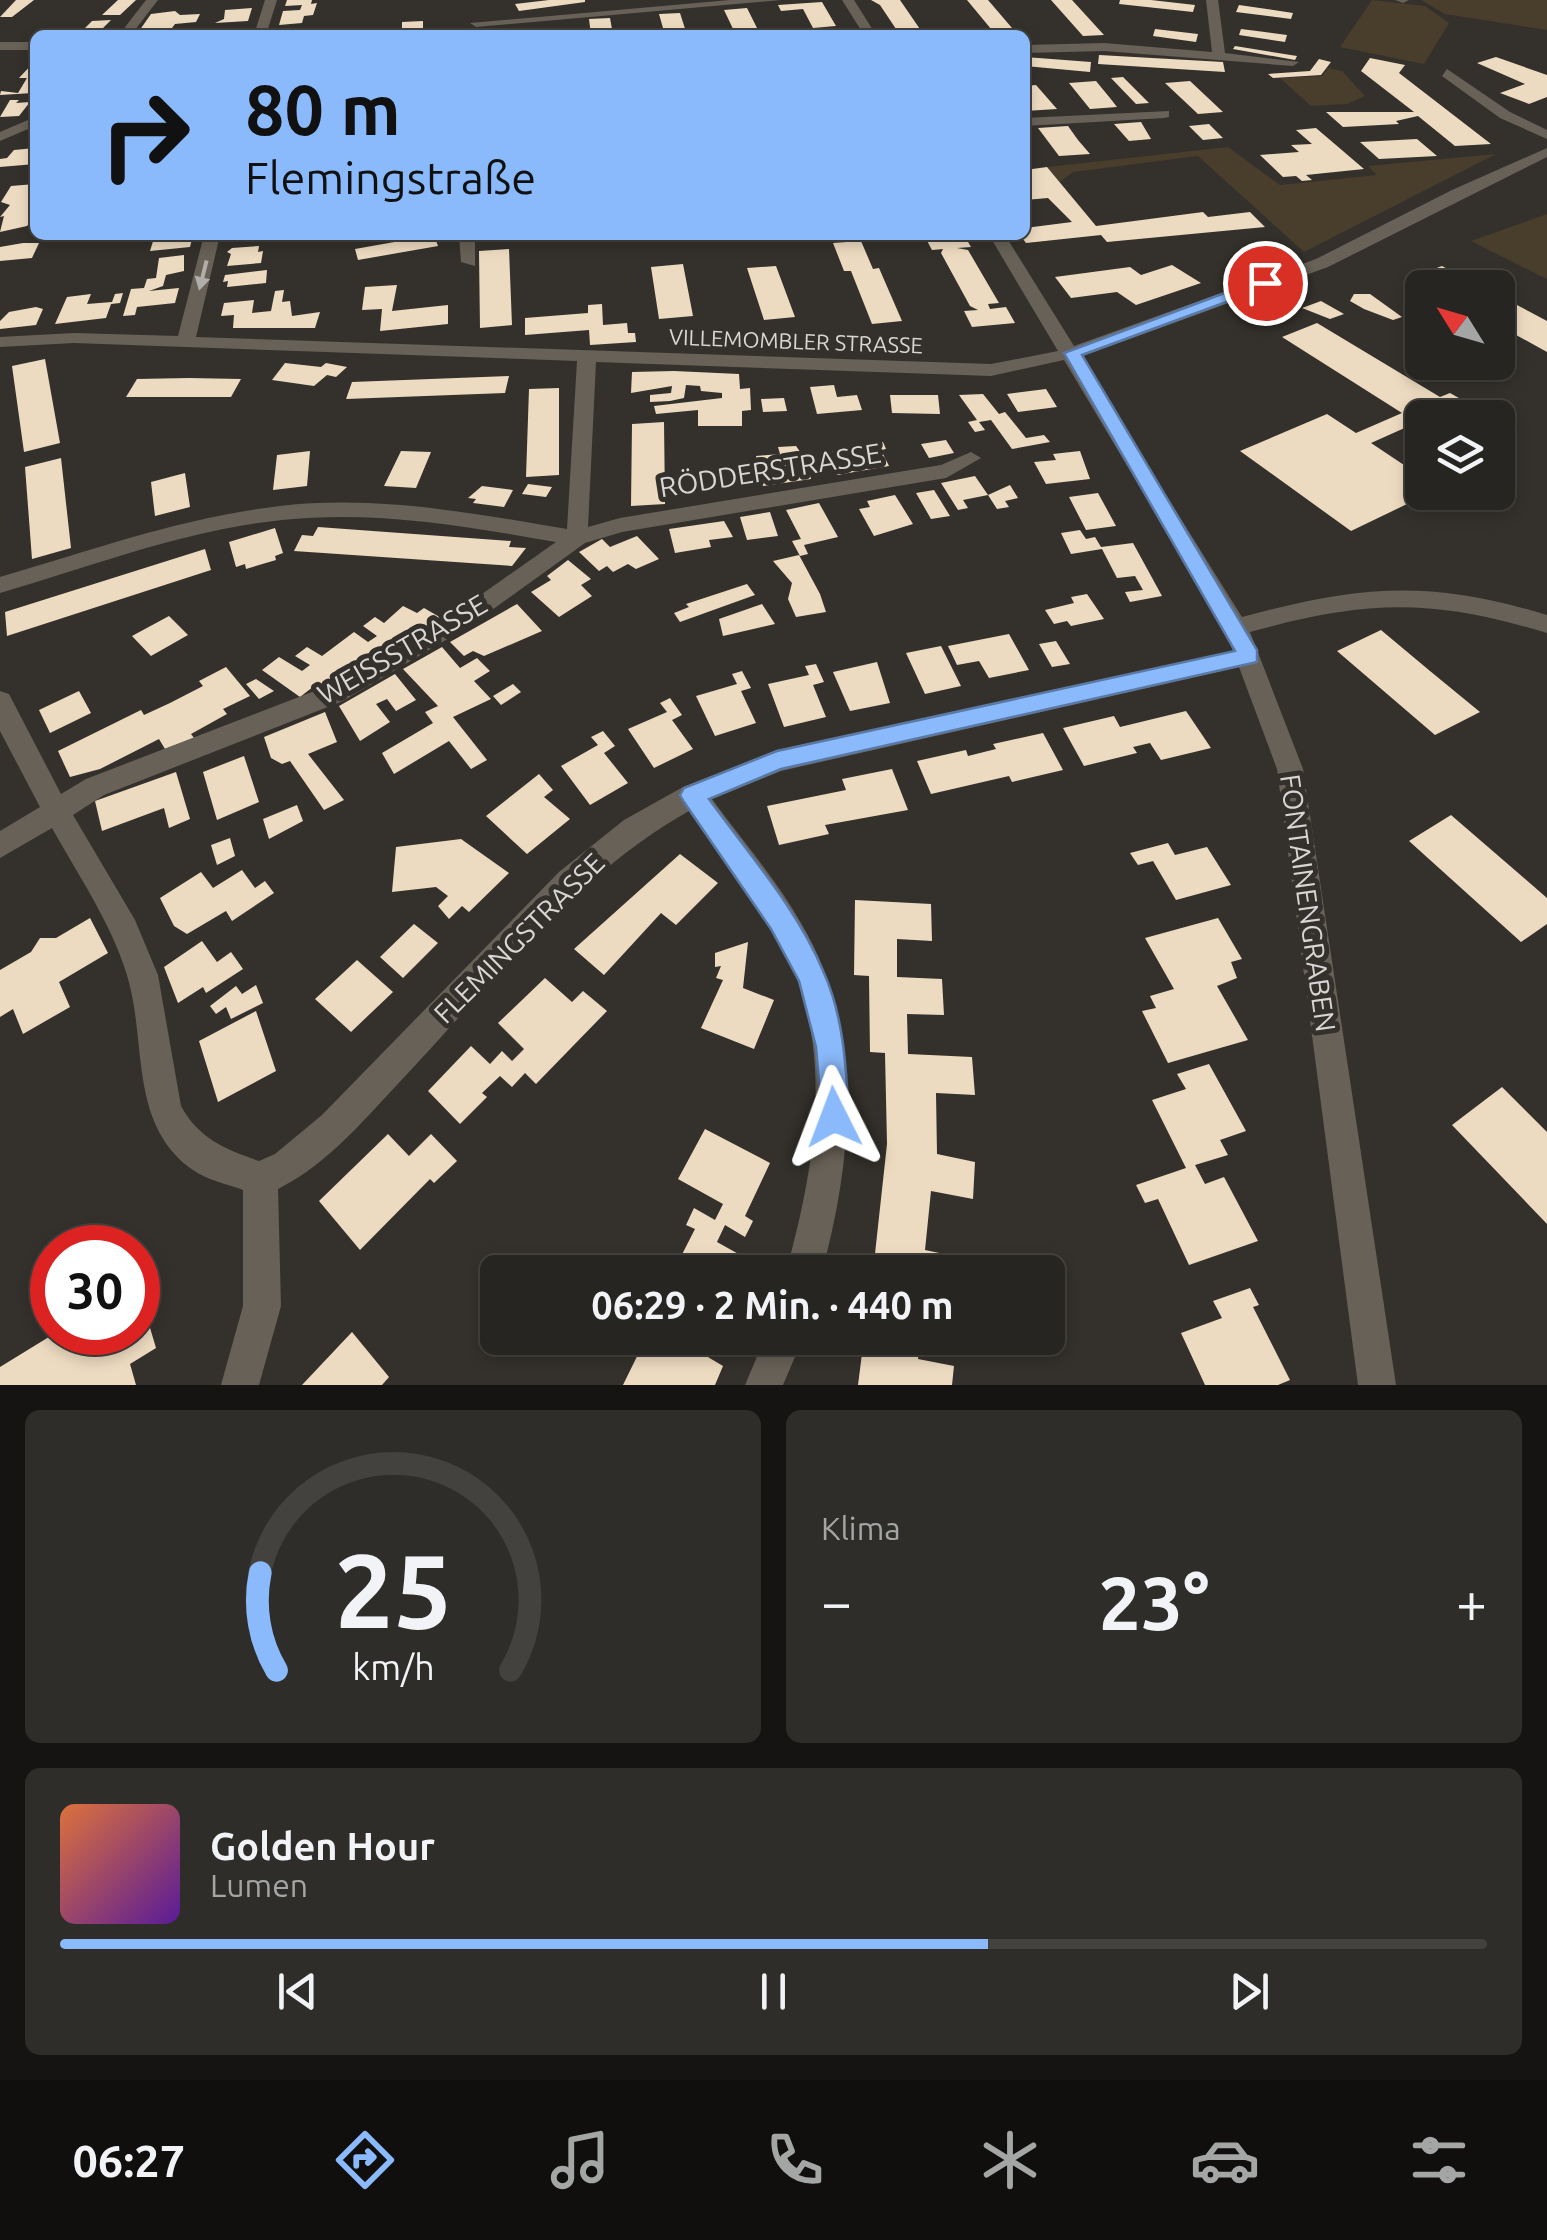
<!DOCTYPE html>
<html lang="de">
<head>
<meta charset="utf-8">
<style>
	body { margin:0; font-family:Ubuntu,sans-serif; background:#2f2d2a; color:#f1f3f6; height:100vh; display:flex; flex-direction:column; font-size:38px; white-space:nowrap }
	* { box-sizing:border-box; margin:0 }
	p { font-size:32px; color:#a4a5a5 }
	.icon { flex:none; width:55px; height:55px; fill:none; stroke:currentColor; stroke-width:2; stroke-linecap:round; stroke-linejoin:round }
	.map { position:relative; height:1385px; overflow:hidden }
	.drawer { display:flex; flex-direction:column; gap:25px; padding:25px; background:#151412; flex:1 }
	.drawer>* { flex:none }
	.hud { position:absolute; left:30px; top:30px; width:1000px; height:210px; border-radius:15px; box-shadow:0 5px 15px #0003,0 0 0 2px #43423f; background:#8abafc; color:#111; overflow:hidden }
	.needle { width:65px; rotate:307deg }
	.buttons { position:absolute; left:1405px; top:270px; display:grid; gap:20px }
	.buttons a { display:grid; place-items:center; width:110px; height:110px; border-radius:15px; background:#272521; box-shadow:0 5px 15px #0003,0 0 0 2px #43423f; font-size:50px }
	.speed { position:absolute; left:30px; top:1225px; display:flex; gap:20px; font-size:50px; font-weight:700; text-align:center }
	.speed>* { display:grid; place-content:center; width:130px; height:130px; border-radius:50%; background:#272521; box-shadow:0 5px 15px #0003,0 0 0 2px #43423f; line-height:1 }
	.speed .limit { border:15px solid #d22; background:#fff; color:#111 }
	.pin { position:absolute; display:grid; place-items:center; width:85px; height:85px; color:#fff; margin:-42px; border:5px solid #fff; border-radius:50%; box-shadow:0 2px 10px #0007 }
	.me { position:absolute; width:110px; margin:-55px; rotate:357deg; stroke-linejoin:round; filter:drop-shadow(0 0 8px #0008) }
	.turn { display:flex; align-items:center; gap:35px; height:210px; padding:0 50px; font-size:45px }
	.turn .icon { width:130px; height:130px; stroke-width:2.5 }
	.turn b { display:block; font-size:70px; line-height:85px }
	.big { font-size:75px; font-weight:600; line-height:1.1 }
	.drawer .widget { flex:1; display:flex; flex-direction:column; justify-content:center; gap:15px; min-width:0; padding:0 35px; border-radius:15px; background:#2f2d2a }
	.drawer .dial { align-items:center; gap:0 }
	.dial svg { height:260px; overflow:visible; fill:none; stroke:#43423f; stroke-width:7; stroke-linecap:round; text-anchor:middle }
	.dial text { fill:#f1f3f6; stroke:none }
	.song { display:flex; align-items:center; gap:30px }
	.cover { width:120px; height:120px; border-radius:15px; background:linear-gradient(135deg,hsl(20 70% 55%),hsl(270 70% 35%)) }
	.played { height:10px; border-radius:5px; background:linear-gradient(90deg,#8abafc 65%,#43423f 65%) }
	.keys { display:flex; justify-content:space-around; direction:ltr }
	.heat { display:flex; justify-content:space-between; align-items:center; font-size:55px; direction:ltr }
	.drawer .tiles { flex:1; display:grid; gap:25px; grid-template-columns:1fr 1fr }
	.widget:last-child { grid-column:span 2 }
	.trip { position:absolute; left:480px; top:1255px; width:585px; height:100px; border-radius:15px; background:#272521; box-shadow:0 5px 15px #0003,0 0 0 2px #43423f; font-weight:600; line-height:100px; text-align:center }
	.tab-bar { display:flex; height:160px; justify-content:space-around; align-items:center; background:#100f0d; color:#a4a5a5 }
	.tab-bar .icon { width:70px; height:70px }
	.tab-bar .selected { color:#8abafc }
	.tab-bar b { font-size:45px; color:#f1f3f6 }
	.map>svg:first-child { display:block }
	.green { fill:#493d2b }
	.building { fill:#eddbc1 }
	.lines { fill:none; stroke-linecap:round; stroke-linejoin:round }
	.minor { fill:#686157; fill-rule:evenodd }
	.oneway { fill:#b1ada8 }
	.route { fill:#8abafc; stroke:#5a79a4; stroke-width:2.5 }
	.labels { text-anchor:middle; stroke-width:10; stroke-linejoin:round; paint-order:stroke }
	.far-street-label { font-size:22px; fill:#d8d6d4; stroke:#34312c }
	.street-label { font-size:28px; fill:#d8d6d4; stroke:#34312c }
</style>
</head>
<body>
<div class="map">
<svg width="1547" height="1385" viewBox="0 0 1547 1385">
	<rect width="100%" height="100%" fill="#34312c"/>
	<path class="green" d="M1372 0 1425 6 1449 23 1424 64 1340 47Z
		M1421 0H1547V30L1445 14Z
		M1328 68 1342 71 1365 96 1347 104 1311 106 1280 78 1322 76Z
		M1228 147 1280 185 1377 175 1368 166 1496 154 1304 252 1198 156 1073 172 1060 182 1047 167Z
		M1547 214V279L1471 241Z"/>
	<path class="building" d="M16 0H34L12 17H0Z
		M118 0H136L120 15H102Z
		M287 0H312L311 4 317 3 313 15 304 16 302 23 279 25 283 11 300 10 302 5 285 6Z
		M549 0H585V2L519 11 515 4Z
		M871 0H900L924 35H900L880 5Z
		M967 0H988L1018 35H996Z
		M1051 0H1072L1104 35 1083 36Z
		M1120 0H1151L1195 5 1193 12 1119 4Z
		M822 2 836 26 813 28 803 9 781 11 778 5Z
		M1239 5 1280 11 1293 13 1291 19 1236 12Z
		M252 8 248 21 215 23 224 19 225 10Z
		M747 8 759 32 735 33 724 10Z
		M175 11 180 15 200 14 196 22 175 24 169 32 151 28 146 34H137L151 14Z
		M680 13 687 35H665L659 14Z
		M610 18 613 35H591L589 19Z
		M111 20 97 34 63 35 69 29 85 28 92 21Z
		M423 21V35H402V22Z
		M1155 29 1198 34 1196 42 1153 36Z
		M1241 29 1257 31 1287 35 1285 42 1239 35Z
		M1235 46 1278 53 1297 56 1295 60 1233 49Z
		M1099 55 1223 62 1225 72 1098 64Z
		M1025 57 1091 62 1090 72 1025 66Z
		M1496 57 1547 75V97L1529 104 1500 93 1525 84 1477 63Z
		M1370 58 1405 65 1399 73 1491 144 1455 146 1418 116 1396 121 1399 124 1343 127 1326 112H1414L1361 71Z
		M1319 59 1331 62 1321 75 1273 78 1268 74 1310 71Z
		M35 61 33 93 0 95 1 91 18 93 27 78H19Z
		M1123 77 1149 103 1136 104 1111 78Z
		M1096 81 1110 98 1117 107 1090 109 1069 83Z
		M1190 81 1223 112 1198 114 1165 83Z
		M1036 85 1057 109 1025 111V86Z
		M10 100H19L16 103 30 102 19 116 0 117Z
		M1141 122 1151 139 1129 141 1114 124Z
		M1209 124 1223 138 1203 140 1189 126Z
		M1068 126 1078 140 1090 154 1059 156 1038 128Z
		M1316 128 1364 169 1306 175 1312 180 1302 181 1296 176 1283 177 1260 155 1299 152 1291 145 1312 144 1296 130Z
		M1417 139 1437 156 1379 159 1360 142Z
		M35 148V164L0 167V159L7 158 14 150Z
		M1047 167 1096 226 1203 212 1208 217 1250 212 1265 227 1107 242 1101 235 1026 243 1020 235H1025V228L1072 222 1048 198 1025 200V170Z
		M35 184 32 220 27 226 0 232 4 216 0 217 10 205 1 202 11 186Z
		M155 235H193L190 247 150 251Z
		M434 235 438 246 358 260 355 249Z
		M964 235 971 247 957 248 968 250 999 303 988 304 990 309 1006 307 1015 323 972 327 964 311 978 310 970 306 941 253 943 249 932 250 925 237Z
		M861 241 873 269 879 268 902 321 872 324 851 271H844L833 243Z
		M23 243H39L32 258 0 261V247Z
		M259 246 258 252 263 251 261 263 227 266 231 254 227 252 232 248Z
		M509 249 512 325 480 328 479 251Z
		M184 255V271L166 275 163 286 149 291 179 288 175 303 137 307 135 315 123 316 131 289 144 288 147 279 156 278 159 258Z
		M683 264 693 316 659 319 651 267Z
		M1172 265 1201 283 1136 305 1117 292 1071 298 1055 277 1130 267 1141 275Z
		M776 266 795 317 764 320 747 268Z
		M1442 266 1483 288H1427L1410 278Z
		M267 270 266 283 227 287 228 281 223 282 225 275Z
		M397 285 392 311 448 305V324L380 331 382 309 362 310 365 287Z
		M284 290 282 302 290 301 292 316 320 312 315 328H233L234 315 221 316 224 303 254 300 252 313 271 311 275 291Z
		M123 293 120 303 111 304 106 318 55 324 67 297 91 294 87 304 112 302 115 294Z
		M1354 294H1370L1402 317 1393 320 1364 309 1350 301Z
		M1498 295 1547 321V352L1498 325Z
		M1321 301 1344 314 1330 319 1302 308Z
		M602 304 603 325 627 323 628 333H635L636 342 590 345 589 330 525 335V318L588 313V305Z
		M36 307 43 309 36 325 0 329V321L9 312Z
		M1317 323 1440 397 1450 393 1466 402 1456 407 1474 418H1422V425L1418 422 1371 443 1422 477V492H1432L1351 531 1240 451 1327 414 1356 433 1402 413 1282 337Z
		M45 359 60 443 24 452 12 366Z
		M285 363 321 367 326 363 347 367 336 377 327 375 314 386 272 380Z
		M674 371 739 374 740 389 750 388 751 410 742 411V426H698V410L656 414 654 406 722 398V393L701 391 700 386 686 385 684 398 670 401 650 402V395L671 393 672 386 631 393 632 372Z
		M509 376 505 393 346 399 352 382Z
		M137 379 189 378 241 379 231 397H126Z
		M834 385 837 397 857 395 862 410 817 414 810 387Z
		M559 388V475L526 477 529 389Z
		M1046 389 1057 407 1018 412 1007 394Z
		M983 394 999 414 1005 412 1026 438 1044 435 1050 442 1012 449 991 420 979 422 985 430 975 432 968 422 977 420 959 395Z
		M890 395H938L940 414 892 413Z
		M784 398 787 411 763 412 761 399Z
		M664 422 665 504 631 506 632 424Z
		M946 440 954 453 929 458 921 444Z
		M883 442 886 449 881 450 889 466 837 475 827 452Z
		M796 446 805 459 817 458 821 470 809 472 811 479 763 486 760 478 748 479 747 463 757 462 756 456 780 454 778 447Z
		M310 451 307 486 273 490 277 455Z
		M401 451 431 452 416 488 384 486Z
		M1080 451 1090 479 1046 484 1034 462 1056 460 1053 454Z
		M61 458 71 548 32 559 25 467Z
		M185 473 190 507 155 516 151 482Z
		M975 476 988 495 963 500 968 508 958 510 941 483Z
		M528 484 552 487 546 497 522 494Z
		M1010 485 1018 498 1005 501 1009 507 997 509 988 495Z
		M482 486 513 490 504 507 473 503 476 499 468 498Z
		M934 490 950 516 931 519 916 493Z
		M1098 493 1116 526 1086 530 1069 497Z
		M895 495 913 524 874 536 859 509 870 507 867 501Z
		M819 503 838 537 804 545 808 554 800 556 792 541 801 539 786 510Z
		M770 512 778 536 747 540 740 517Z
		M724 521 733 537 709 540 711 547 675 553 669 529Z
		M318 527 511 541 509 547 526 548 512 566 294 551 302 535 313 536Z
		M275 528 283 553 275 556 276 560 246 569 245 564 236 567 229 542Z
		M1080 530 1086 539 1095 537 1101 547 1133 543 1162 596 1130 602 1125 592 1143 590 1135 576 1117 578 1102 549 1071 554 1061 533Z
		M637 536 659 559 636 569 628 564 613 572 607 566 599 571 579 552 602 539 610 547Z
		M205 549 211 570 7 636 5 612Z
		M799 555 820 594 826 612 796 617 788 599 792 583 773 561Z
		M568 560 591 579 581 585 592 596 559 617 531 592 551 580 547 576Z
		M747 584 755 595 680 622 674 613 689 607 686 604Z
		M1087 594 1104 619 1071 626 1067 621 1054 624 1045 610 1074 603 1071 597Z
		M517 604 542 631 484 656 473 651 464 656 450 642Z
		M762 604 775 624 723 636 719 619Z
		M403 606 417 613 424 608 443 619 325 687 318 683 300 697 262 670 279 657 302 671 310 665 295 656 307 647 322 656 354 632 368 642 377 636 363 626 375 617 384 623Z
		M169 616 188 635 151 656 132 636Z
		M1381 630 1430 671 1480 712 1435 735 1337 651Z
		M1009 634 1029 670 989 678 979 661 957 665 948 646Z
		M1056 641 1070 664 1052 667 1039 644Z
		M941 646 961 686 925 694 906 653Z
		M442 647 460 668 477 658 490 671 474 681 491 699 453 717 487 760 471 769 449 741 394 774 382 753 433 723 425 712 438 706 403 669Z
		M877 662 890 703 850 711 833 672Z
		M816 664 824 682 813 685 826 717 784 727 768 684 809 675 805 666Z
		M226 667 250 696 223 709 227 714 191 734 194 738 165 749 159 739 100 769 70 777 58 751 141 710 144 715 170 703 203 686 199 681Z
		M742 671 751 688 741 691 756 723 715 736 696 696 737 684 732 674Z
		M395 674 416 700 396 711 387 699 376 704 390 722 360 741 339 706Z
		M256 679 274 691 259 699 246 684Z
		M513 684 521 692 501 705 493 696Z
		M79 691 91 713 50 733 39 710Z
		M670 698 682 715 672 720 693 749 654 768 628 729 667 712 660 703Z
		M1186 711 1211 748 1161 760 1150 743 1133 747 1137 753 1084 766 1063 728 1114 716 1120 727Z
		M325 712 337 742 308 754 344 800 324 810 290 761 282 764 271 758 264 737Z
		M603 731 615 746 604 753 628 783 590 805 561 766 598 745 591 737Z
		M1043 733 1063 770 1012 782 1009 776 931 794 917 761 966 750 968 756 996 749 993 744Z
		M244 756 259 802 217 820 203 772Z
		M892 769 908 810 825 825 829 834 779 845 767 806 846 790 842 779Z
		M176 772 190 819 169 828 164 808 102 831 95 801Z
		M539 774 553 790 544 797 570 819 527 854 486 816Z
		M297 805 303 821 269 839 263 819Z
		M1451 815 1547 898V924L1521 942 1409 841Z
		M230 838 235 856 217 865 211 845Z
		M461 839 509 873 469 912 462 906 449 919 438 906 448 896 436 887 392 892 396 847Z
		M1168 843 1175 855 1207 847 1231 885 1176 900 1153 861 1138 865 1130 853Z
		M680 854 718 883 676 925 661 913 604 975 574 949Z
		M242 870 255 888 265 881 274 893 232 921 226 911 187 934 174 926 160 898 201 872 213 888Z
		M855 900 931 904 932 941 897 939V977L942 979 944 1015 907 1014 908 1054 972 1057 975 1095 936 1093 937 1154 975 1162 973 1199 931 1191 925 1250 968 1259 967 1272H873L887 1144 885 1053 870 1052 869 976 854 975Z
		M90 918 108 953 59 982 70 1007 23 1034 13 1009 0 1017V970L31 952 40 938H56Z
		M1218 918 1242 959 1231 962 1237 978 1217 986 1248 1040 1168 1063 1142 1011 1156 1008 1150 996 1174 989 1145 938Z
		M414 924 438 943 403 978 380 957Z
		M202 941 217 962 231 952 243 969 206 993 203 987 178 1003 164 967Z
		M748 942 743 988 774 1000 754 1049 701 1028 723 980 716 978 721 966 715 967V953Z
		M357 960 393 992 351 1032 315 999Z
		M545 978 572 1002 583 991 607 1011 536 1084 525 1073 512 1087 500 1076 482 1093 487 1097 460 1124 428 1091 471 1046 490 1064 502 1051 512 1061 524 1049 498 1023Z
		M256 985 263 1003 231 1019 226 1007 216 1014 210 1006 236 986 242 994Z
		M256 1011 276 1071 218 1102 199 1041Z
		M1209 1064 1246 1131 1220 1140 1228 1155 1195 1165 1205 1184 1224 1177 1258 1241 1189 1265 1158 1199 1145 1203 1136 1185 1186 1168 1152 1100 1186 1089 1177 1074Z
		M1502 1087 1547 1132V1224L1452 1125Z
		M705 1129 770 1163 745 1216 753 1221 745 1237 725 1225 717 1242 760 1266 757 1272H673L695 1229 686 1225 694 1208 715 1220 723 1204 678 1179Z
		M388 1134 409 1156 431 1134 457 1161 434 1183 430 1179 360 1250 319 1201Z
		M1250 1288 1259 1305 1253 1307 1290 1380 1278 1385H1205L1181 1333 1222 1318 1213 1301Z
		M148 1321 156 1348 130 1364 136 1385H0V1367L57 1332H122L123 1337 138 1332Z
		M352 1332 389 1377 382 1385H302Z
		M646 1338H683L681 1341 723 1366 715 1385H623Z
		M864 1338H920L918 1359 954 1366 952 1385H858Z"/>
	<g class="lines">
		<path class="minor" d="M146 0H158L131 35H119Z
			M265 0H277L266 35H254Z
			M730 0H781L476 27 470 23Z
			M842 0H854L876 35H864Z
			M1206 0H1218L1225 53 1299 62 1293 66 1104 51 1025 53V45L1104 43 1212 52Z
			M1395 0H1409L1403 3Z
			M0 42H35V50H0Z
			M1447 69 1510 112 1547 130V139L1500 118 1442 76Z
			M1169 111V117L1164 118 1025 126V118Z
			M35 117V126L0 141V132Z
			M1547 148V157L1328 267 1080 357 1242 617C1360 585 1429 579 1547 615V633C1431 598 1366 600 1250 632L1303 769 1396 1385H1358L1277 769 1239 667 781 771 712 799C742 840 776 879 801 923 865 1031 853 1156 822 1272H786C813 1174 834 1061 791 964 766 908 724 860 689 811 577 874 496 979 409 1072 369 1114 330 1163 278 1189L281 1306 259 1385H221L243 1306V1190C227 1184 207 1180 193 1170 127 1124 148 1039 126 972 110 921 78 875 52 828L0 858V831L40 807 0 731V691L9 694 61 794 86 779 325 687 455 613 556 542C466 526 374 510 282 520 185 530 93 566 0 593V577C92 550 184 517 280 506 376 495 472 513 567 529L577 361 74 343 0 347V337L74 333 178 336 204 235H220L196 337 991 364 1058 351 989 235H1005L1074 346 1316 259 1452 190ZM1064 360 1224 628 1233 651 777 750 683 787 624 820 559 872 322 1115 275 1154 259 1161C225 1149 199 1139 181 1106L158 975 135 920 73 815 104 795 343 701 471 625 585 543 622 532 946 478 981 458 971 452 941 465 620 518 588 527 596 362 991 376Z
			M459 235H475V266L461 262Z
			M765 1338H803L783 1385H745Z"/>
	</g>
	<defs><path id="oneway-solid" d="M-6-.8H1V-3.2L6.5 0L1 3.2V.8H-6Z" transform="scale(2.5)"/></defs>
	<use class="oneway" href="#oneway-solid" transform="translate(203 275) rotate(104)"/>
	<path class="route" d="M1265 278 1273 283 1270 286 1082 355 1257 650V662L781 769 709 799C749 854 798 910 824 973 844 1018 846 1068 849 1117L844 1128 834 1132 823 1128 816 1047 799 981 771 929 684 802 680 795 684 788 777 751 1235 651 1064 353Z"/>
	<g class="labels">
		<g class="far-street-label">
			<text transform="translate(796 341) rotate(2)" y="8">VILLEMOMBLER STRASSE</text>
		</g>
		<g class="street-label">
			<text transform="translate(770 470) rotate(-9)" y="10">RÖDDERSTRASSE</text>
			<text transform="translate(402 649) rotate(-30)" y="10">WEISSSTRASSE</text>
			<text transform="translate(1308 903) rotate(82)" y="10">FONTAINENGRABEN</text>
			<text transform="translate(519 938) rotate(-45)" y="10">FLEMINGSTRASSE</text>
		</g>
	</g>
</svg>
<div class="buttons">
<a><svg class="needle" viewBox="-14 -14 28 28"><path d="M0-13l5 13h-10z" fill="#e53935"/><path d="M0 13l5-13h-10z" fill="#a4a5a5"/></svg></a>
<a><svg class="icon" aria-label="layers" viewBox="0 0 24 24"><path d="M12 4l9 5-9 5-9-5zM3 14l9 5 9-5"/></svg></a>
</div>
<div class="speed"><div class="limit">30</div></div>
<div class="pin" style="left:1265px;top:283px;background:#d93025"><svg class="icon" aria-label="arrive" viewBox="0 0 24 24"><path d="M6 21V4h12l-3 4 3 4H6"/></svg></div>
<svg class="me" style="left:834px;top:1117px" viewBox="-20 -20 40 40"><path d="M0-17L14 15 0 8-14 15z" fill="#8abafc" stroke="#fff" stroke-width="4"/></svg>
<div class="trip">06:29 · 2 Min. · 440 m</div>
<div class="hud">
<div class="turn"><svg class="icon" aria-label="right" viewBox="0 0 24 24"><path d="M7 20v-9h11M14 6l5 5-5 5"/></svg><div><b>80 m</b>Flemingstraße</div></div>
</div>
</div>
<section class="drawer">
<div class="tiles">
<div class="widget dial"><svg viewBox="0 0 100 80">
<path d="M14 69A42 42 0 1 1 86 69"/>
<path d="M14 69A42 42 0 0 1 9 39" stroke="#8abafc"/>
<text x="50" y="56" font-size="32" font-weight="700">25</text>
<text x="50" y="72" font-size="11">km/h</text>
</svg></div>
<div class="widget"><p>Klima</p>
<div class="heat"><a>−</a><b class="big">23°</b><a>+</a></div>
</div>
<div class="widget">
<div class="song"><i class="cover"></i><div><b>Golden Hour</b><p>Lumen</p></div></div>
<div class="played"></div>
<div class="keys"><svg class="icon" aria-label="previous" viewBox="0 0 24 24"><path d="M18 5L8 12l10 7zM5 5v14"/></svg><svg class="icon" aria-label="pause" viewBox="0 0 24 24"><path d="M8 5v14M16 5v14"/></svg><svg class="icon" aria-label="next" viewBox="0 0 24 24"><path d="M6 5l10 7-10 7zM19 5v14"/></svg></div>
</div>
</div>
</section>
<nav class="tab-bar">
<b>06:27</b>
<svg class="icon selected" aria-label="directions" viewBox="0 0 24 24"><path d="M12 3l9 9-9 9-9-9zM9 14v-3h6M13 9l2 2-2 2"/></svg>
<svg class="icon" aria-label="music" viewBox="0 0 24 24"><path d="M9 18V5l10-2v13"/><circle cx="6" cy="18" r="3"/><circle cx="16" cy="16" r="3"/></svg>
<svg class="icon" aria-label="phone" viewBox="0 0 24 24"><path d="M5 4h4l2 5-3 2q2 4 5 5l2-3 5 2v4C11 20 4 13 5 4z"/></svg>
<svg class="icon" aria-label="climate" viewBox="0 0 24 24"><path d="M12 3v18M4 7l16 10M4 17L20 7"/></svg>
<svg class="icon" aria-label="car" viewBox="0 0 24 24"><path d="M5 17H2v-5l4-1 3-4h7l3 4 3 1v5h-3M9 17h6M6 11h13"/><circle cx="7" cy="17" r="2"/><circle cx="17" cy="17" r="2"/></svg>
<svg class="icon" aria-label="filters" viewBox="0 0 24 24"><path d="M4 7h16M4 17h16"/><circle cx="9" cy="7" r="2"/><circle cx="15" cy="17" r="2"/></svg>
</nav>
</body>
</html>
